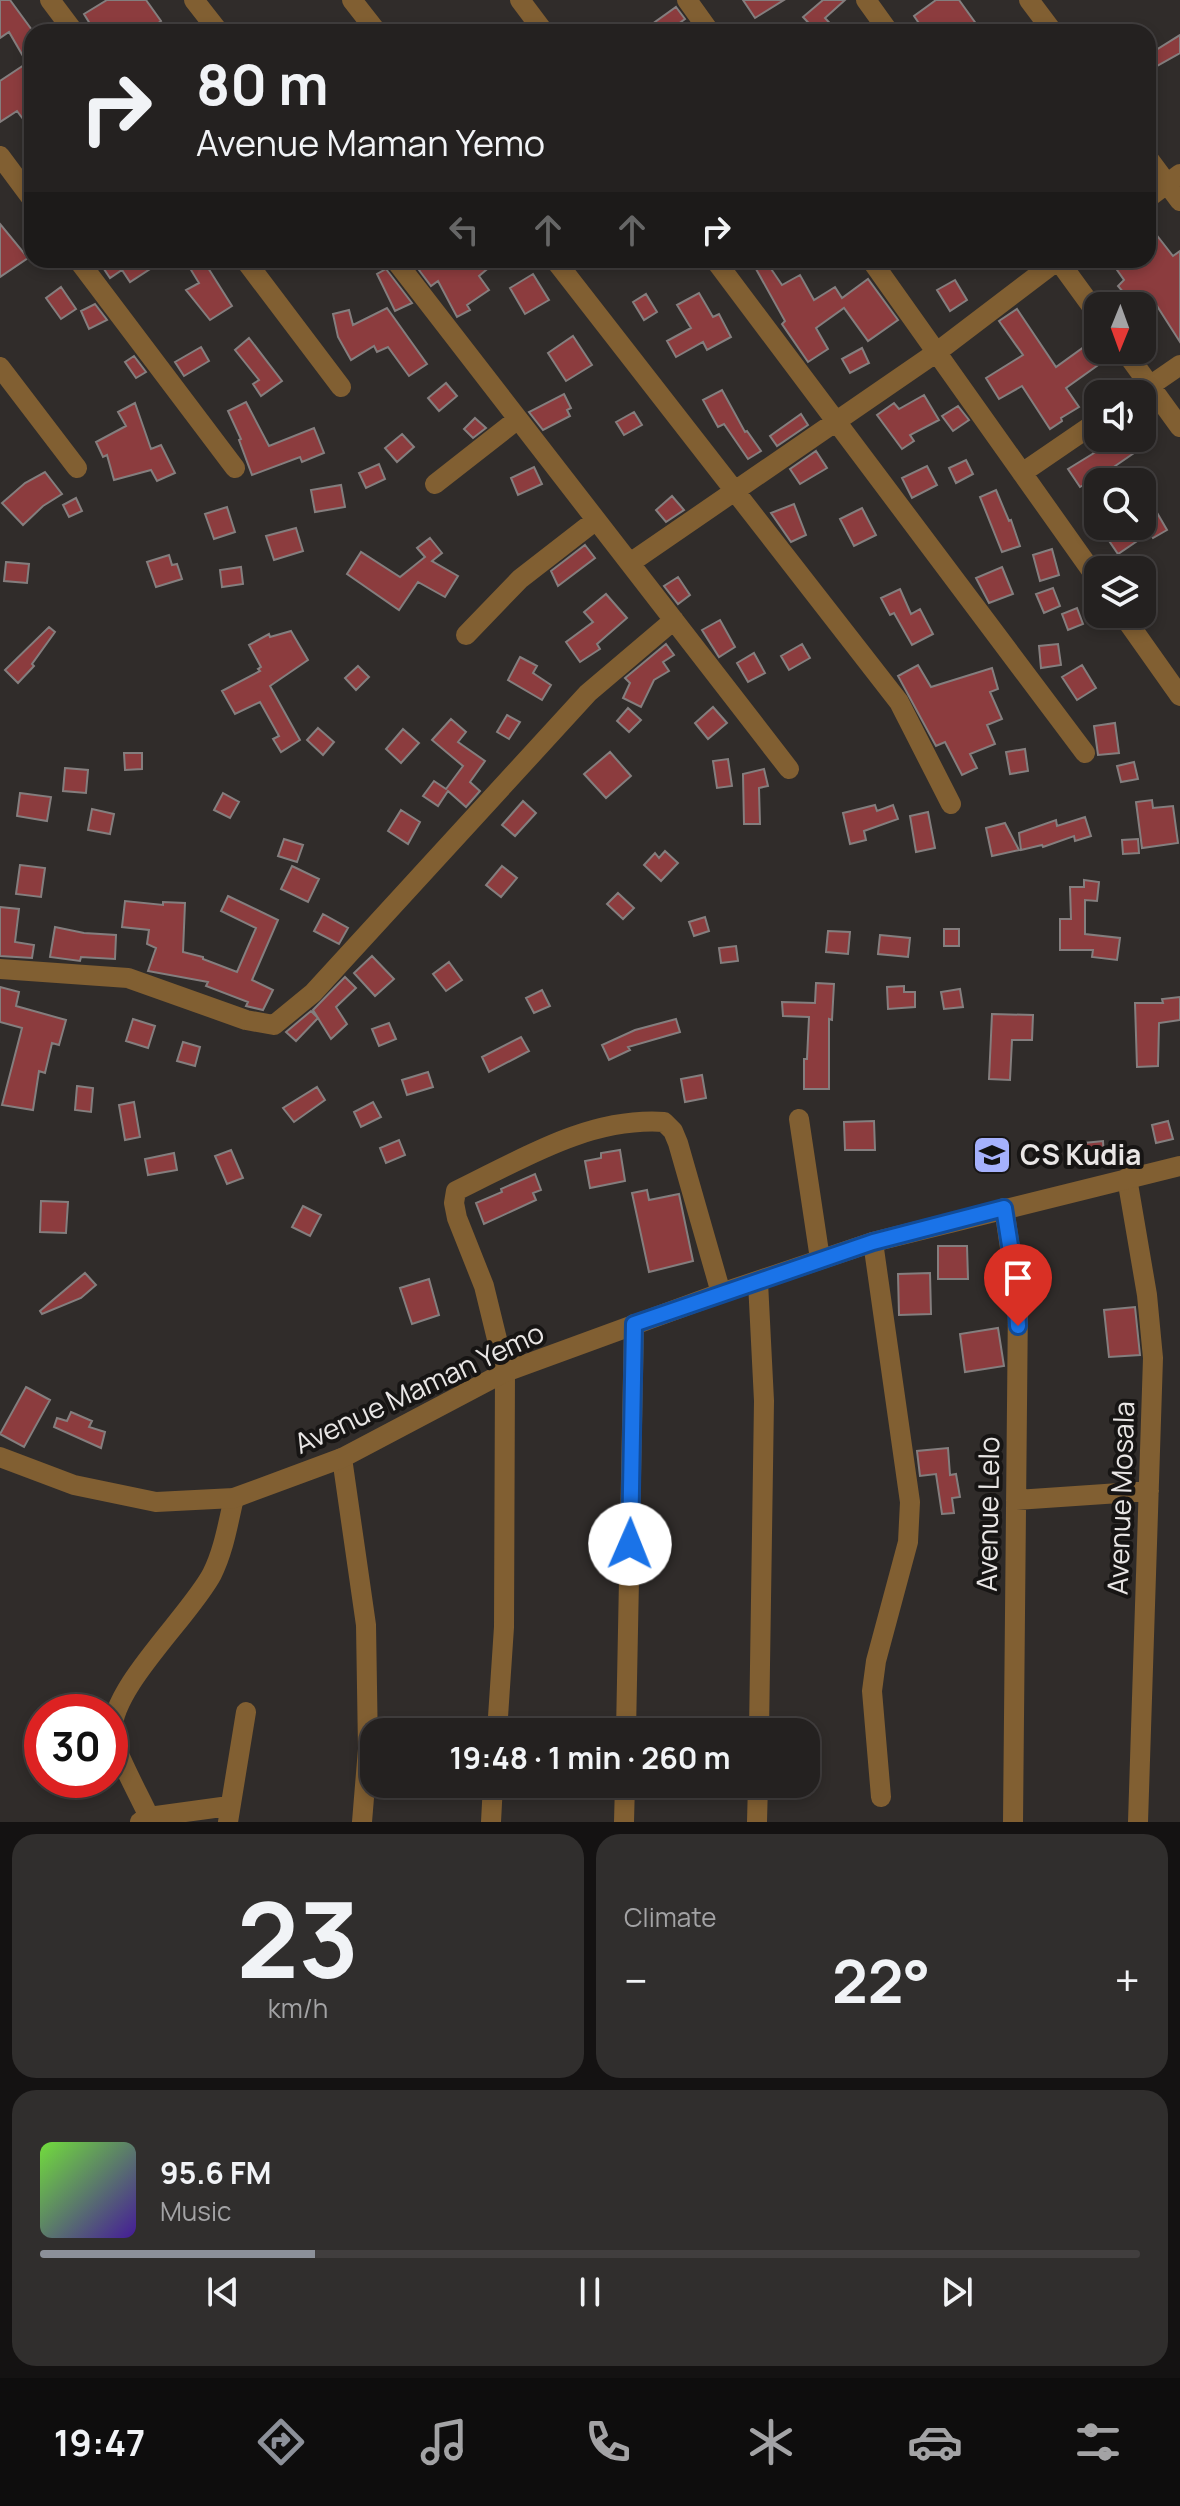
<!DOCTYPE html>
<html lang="en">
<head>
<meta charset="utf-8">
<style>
	body { margin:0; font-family:Manrope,sans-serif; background:#302e2d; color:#f1f3f6; height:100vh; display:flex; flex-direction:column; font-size:30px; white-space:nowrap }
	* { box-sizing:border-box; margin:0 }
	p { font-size:26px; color:#a3a3a5 }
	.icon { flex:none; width:44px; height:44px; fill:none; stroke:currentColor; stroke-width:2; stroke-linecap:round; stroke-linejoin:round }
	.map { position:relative; height:1822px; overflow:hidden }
	.drawer { display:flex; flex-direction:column; gap:12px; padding:12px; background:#141212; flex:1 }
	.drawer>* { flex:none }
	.guide { position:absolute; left:24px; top:24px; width:1132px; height:244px; border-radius:24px; box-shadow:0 4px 12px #0003,0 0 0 2px #413e3e; background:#242120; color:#f1f3f6; overflow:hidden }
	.needle { width:52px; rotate:181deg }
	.controls { position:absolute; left:1084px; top:292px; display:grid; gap:16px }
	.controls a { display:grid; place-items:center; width:72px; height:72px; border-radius:16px; background:#242120; box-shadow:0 4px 12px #0003,0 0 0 2px #413e3e; font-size:40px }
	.speed { position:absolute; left:24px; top:1694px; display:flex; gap:16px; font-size:40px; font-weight:700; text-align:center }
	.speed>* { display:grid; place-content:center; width:104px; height:104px; border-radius:50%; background:#242120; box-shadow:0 4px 12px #0003,0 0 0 2px #413e3e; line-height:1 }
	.speed .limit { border:12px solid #d22; background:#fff; color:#111 }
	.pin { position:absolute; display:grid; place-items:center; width:68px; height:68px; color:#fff; margin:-82px -34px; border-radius:50% 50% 50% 0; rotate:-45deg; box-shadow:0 0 8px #0007 }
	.pin .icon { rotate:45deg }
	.me { position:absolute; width:88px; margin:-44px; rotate:1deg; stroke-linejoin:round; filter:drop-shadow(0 0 6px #0008) }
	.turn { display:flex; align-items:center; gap:28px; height:168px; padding:0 40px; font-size:36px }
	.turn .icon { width:104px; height:104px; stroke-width:2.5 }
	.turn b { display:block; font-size:56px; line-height:68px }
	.lanes { display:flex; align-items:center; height:76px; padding:0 40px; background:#0003; justify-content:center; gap:40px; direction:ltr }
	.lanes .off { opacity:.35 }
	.big { font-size:60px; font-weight:700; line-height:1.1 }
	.drawer .widget { flex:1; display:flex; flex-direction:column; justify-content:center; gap:12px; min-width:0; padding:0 28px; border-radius:24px; background:#302e2d }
	.drawer .dial { align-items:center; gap:0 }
	.dial b { font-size:104px; line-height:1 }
	.song { display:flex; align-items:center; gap:24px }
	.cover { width:96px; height:96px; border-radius:12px; background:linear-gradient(135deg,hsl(100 70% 55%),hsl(260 70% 35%)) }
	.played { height:8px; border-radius:4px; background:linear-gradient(90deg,#8c9099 25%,#413e3e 25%) }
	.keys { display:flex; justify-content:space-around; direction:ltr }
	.heat { display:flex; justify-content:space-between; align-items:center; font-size:44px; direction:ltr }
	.drawer .tiles { flex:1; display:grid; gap:12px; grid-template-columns:1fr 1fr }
	.widget:last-child { grid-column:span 2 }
	.trip { position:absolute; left:360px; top:1718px; width:460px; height:80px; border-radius:24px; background:#242120; box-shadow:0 4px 12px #0003,0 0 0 2px #413e3e; font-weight:700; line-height:80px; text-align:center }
	.dock { display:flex; height:128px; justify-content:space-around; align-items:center; background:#0e0d0d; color:#a3a3a5 }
	.dock .icon { width:56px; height:56px }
	.dock .active { color:#8c9099 }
	.dock b { font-size:36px; color:#f1f3f6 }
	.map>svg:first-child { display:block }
	.building { fill:#8c3c3e; stroke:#847e7e; stroke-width:2 }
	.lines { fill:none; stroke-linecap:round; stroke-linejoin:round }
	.minor { stroke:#815f32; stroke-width:20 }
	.tertiary { stroke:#815f32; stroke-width:20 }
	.route-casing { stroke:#114b97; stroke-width:20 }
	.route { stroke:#1a73e8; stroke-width:14 }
	.labels { text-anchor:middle; stroke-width:8; stroke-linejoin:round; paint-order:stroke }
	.poi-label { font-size:28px; font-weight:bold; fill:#e9e6e5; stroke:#171514; text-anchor:start }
	.street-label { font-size:28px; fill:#e9e6e5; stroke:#171514 }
</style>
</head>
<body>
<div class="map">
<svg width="1180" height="1822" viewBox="0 0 1180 1822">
	<rect width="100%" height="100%" fill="#302c2a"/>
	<path class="building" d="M0 0H10L32 30V131L17 111 0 122V81L27 63 9 32 0 38Z
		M107 0H146L161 21 146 32H95L84 14Z
		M743 0H784L755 18Z
		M823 0H845L825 18 838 32H817L803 17Z
		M936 0H959L982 32H925L914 16Z
		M676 7 685 19 667 32H641Z
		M1180 35V53L1148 71V55Z
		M0 224 28 258 0 277Z
		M1148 224 1173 256 1180 251V342L1157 306H1135L1118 286 1124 280 1110 260H1148Z
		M98 260H164L130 282 122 270 110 278Z
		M185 260H203L232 306 210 320 186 290 199 283Z
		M435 260H498L479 276 489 290 467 305 470 310 457 317 438 281 431 286 419 270Z
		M751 260H765L782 285 800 275 814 300 835 287 842 298 868 279 898 320 868 341 844 308 816 328 828 349 808 362 782 324 785 321Z
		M386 269 412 303 395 311 377 274Z
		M533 274 549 300 525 314 510 288Z
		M955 280 967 300 950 311 937 290Z
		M61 287 76 309 61 319 46 298Z
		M699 293 713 317 719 314 731 337 707 350 703 342 676 357 667 341 691 328 677 305Z
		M646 294 657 312 644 320 633 302Z
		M95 304 107 320 89 329 81 311Z
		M387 308 427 364 409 376 388 347 377 352 374 346 351 360 338 337 333 314 349 310 353 325Z
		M1017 309 1056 367 1095 339 1098 350H1103L1108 358 1066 388 1079 407 1061 418 1062 421 1050 429 1022 386 999 399 986 378 1023 355 999 321Z
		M573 336 592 365 566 381 548 353Z
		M249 338 282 381 261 396 253 384 259 380 235 350Z
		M201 347 209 361 184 376 175 362Z
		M862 348 869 363 850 373 842 359Z
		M134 356 146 372 136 378 125 362Z
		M446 383 457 396 439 411 428 398Z
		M722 390 745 432 747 431 761 451 748 459 724 424 718 427 703 400Z
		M564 394 571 408 567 410 570 416 543 430 529 412Z
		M924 395 939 420 910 435 914 441 902 449 877 415 894 403 899 409Z
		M246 402 269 446 314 428 324 453 302 462 300 457 252 475 239 440 241 439 228 411Z
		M135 403 151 449 161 445 175 473 157 481 151 470 114 480 107 455 103 457 96 442 126 426 118 412Z
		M958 406 969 420 953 431 942 416Z
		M634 412 642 425 624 435 616 422Z
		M801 414 808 425 777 446 770 436Z
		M475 418 486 428 473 438 464 429Z
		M402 434 414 447 397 462 385 448Z
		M1096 438H1123L1134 453 1105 473 1111 482 1092 480 1080 487 1068 469 1094 453 1088 444Z
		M816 451 827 468 800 484 790 469Z
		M966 460 973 474 956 483 949 468Z
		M379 464 385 479 366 488 359 473Z
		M927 466 937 485 912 498 902 478Z
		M534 467 542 484 518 495 511 478Z
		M45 472 62 494 43 506 23 525 2 503 25 483Z
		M341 485 345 507 315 512 311 490Z
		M996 490 1009 521 1011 520 1020 546 1002 552 980 497Z
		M672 496 684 510 666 522 656 510Z
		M76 498 82 511 69 517 63 505Z
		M794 504 806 535 791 542 771 513Z
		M1152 504 1167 530 1153 538 1149 533 1118 554 1099 526H1142V510Z
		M227 507 235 532 214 539 205 514Z
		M862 508 876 535 854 546 840 519Z
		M296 528 303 551 274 560 266 536Z
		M430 538 442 553 432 561 458 576 445 597 418 582 399 610 347 574 361 552 400 577 425 557 417 548Z
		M585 545 595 558 558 586 551 571Z
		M1052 549 1059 575 1040 581 1033 555Z
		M169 555 172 565 177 564 182 579 156 587 147 562Z
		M6 562 29 564 27 583 4 581Z
		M241 567 243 584 222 587 220 570Z
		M1002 567 1013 594 989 603 976 578Z
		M678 577 690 595 678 604 664 586Z
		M1053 588 1060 606 1044 613 1036 594Z
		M900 589 911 614 920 609 933 634 912 645 894 613 890 615 881 598Z
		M606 594 627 618 597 644 600 649 580 662 566 642 593 622 584 612Z
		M1077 608 1083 624 1068 630 1062 614Z
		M720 620 735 647 719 657 702 630Z
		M49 627 55 632 32 664 34 666 18 683 5 670Z
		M291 631 308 660 270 686 300 740 281 752 273 739 279 736 260 702 235 714 222 691 260 671 258 669 261 667 249 645 269 634 270 637Z
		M666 644 674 655 663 662 669 671 654 680 641 707 623 698 630 683 625 678Z
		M802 644 810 658 789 670 781 656Z
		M1058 644 1061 665 1041 668 1039 646Z
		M754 653 765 673 748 682 737 663Z
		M520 657 537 666 533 673 551 685 542 700 508 680Z
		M918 665 931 687 992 668 998 689 990 692 1002 719 987 725 995 744 970 754 977 768 962 775 945 742 936 746 898 676Z
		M1082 665 1096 688 1077 700 1062 677Z
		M358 666 369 677 356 690 345 678Z
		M713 707 727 723 708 739 695 723Z
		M628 708 641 720 629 732 617 721Z
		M507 715 520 722 509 739 497 732Z
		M451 719 466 732 458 742 485 761 470 782 480 791 466 807 448 791 438 806 423 796 434 781 446 789 463 766 432 740Z
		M1115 723 1119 753 1098 755 1094 726Z
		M318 728 334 742 323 755 307 740Z
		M403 729 419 743 401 763 386 749Z
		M1025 749 1028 771 1010 774 1006 752Z
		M610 752 631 776 606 798 584 774Z
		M124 753H142V769L125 770Z
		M728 759 732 786 717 788 713 761Z
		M1134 762 1138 779 1121 782 1117 766Z
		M65 768 88 770 86 793 63 791Z
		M764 769 768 786 759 788 760 824H744L743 774Z
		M20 793 51 797 47 821 17 816Z
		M223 793 239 802 230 818 214 810Z
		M1152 800 1153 808 1173 806 1178 843 1142 848 1136 802Z
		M523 801 536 813 515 836 502 825Z
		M875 805 877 811 893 805 898 819 864 831 866 840 850 844 843 813Z
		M92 809 114 814 110 834 88 830Z
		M401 810 420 822 408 844 388 831Z
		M928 812 935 848 916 852 910 816Z
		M1085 817 1091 836 1075 841 1074 836 1043 847 1042 845 1021 850 1019 833 1056 820 1057 826Z
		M1005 823 1019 850 992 856 986 828Z
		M284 839 303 845 297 862 278 856Z
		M1138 839 1139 853 1123 854 1122 840Z
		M665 851 678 863 661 881 644 865 655 853 659 858Z
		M20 865 45 868 41 897 16 894Z
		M292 866 319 879 308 902 281 889Z
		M502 866 517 878 501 897 486 885Z
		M1084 880 1099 882 1097 901 1085 900V934L1120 938 1117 960 1092 957 1093 950H1060V919H1071L1070 887H1084Z
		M618 893 634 908 623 919 607 904Z
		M228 896 278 920 252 980 273 990 263 1010 246 1006 248 1002 206 986 208 982 148 971 156 948 147 944 149 930 122 927 125 901 163 905V902L185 903 183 952 203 957V959L237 972 256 928 221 911Z
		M0 907 19 909 15 942 34 945 32 958 0 956Z
		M323 914 348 928 339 944 314 931Z
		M705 917 709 931 694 936 689 922Z
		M55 927 84 933 116 935 115 959 81 957 80 961 50 957Z
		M944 929H959V946H944Z
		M828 931 850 932 848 954 826 952Z
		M880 935 910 938 908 957 878 954Z
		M736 946 738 961 721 963 719 948Z
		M372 956 394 979 375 996 354 973Z
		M449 962 462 980 446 991 433 974Z
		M345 977 356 988 336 1007 347 1024 331 1039 313 1010Z
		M816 983 834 984 832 1020 829 1019V1089H804V1059H807L809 1017 783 1016 782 1002 815 1003Z
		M904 986V992H915V1007L888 1009 887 987Z
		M0 987 19 992 16 1006 66 1020 59 1045 52 1043 45 1073 39 1071 33 1110 2 1105 22 1028 0 1022Z
		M960 989 963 1007 944 1009 941 992Z
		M542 990 550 1006 534 1013 526 998Z
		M1180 997V1020L1159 1023 1158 1066 1137 1067 1135 1003H1163L1162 999Z
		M311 1011 318 1018 296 1041 286 1032Z
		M992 1014 1033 1015 1032 1040H1012L1010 1080 989 1079Z
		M133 1019 155 1026 148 1048 126 1041Z
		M676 1019 680 1032 628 1047 630 1050 609 1060 602 1045 635 1030Z
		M389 1023 396 1039 379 1046 372 1029Z
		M521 1037 529 1051 489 1072 482 1057Z
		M183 1042 200 1047 195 1066 177 1061Z
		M428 1072 433 1087 407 1095 402 1080Z
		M702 1075 706 1098 685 1102 681 1079Z
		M77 1086 93 1088 91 1112 75 1110Z
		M317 1087 325 1100 294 1122 283 1108Z
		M134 1102 140 1137 125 1140 119 1105Z
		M373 1102 381 1117 361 1127 354 1112Z
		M874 1121 875 1150H845L844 1122Z
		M1168 1121 1173 1139 1156 1143 1152 1125Z
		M399 1140 405 1155 386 1163 380 1148Z
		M1103 1141 1104 1158 1085 1160 1084 1143Z
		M231 1150 243 1178 227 1184 215 1156Z
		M620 1150 625 1181 590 1188 585 1161 601 1158V1153Z
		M174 1153 177 1170 148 1175 145 1159Z
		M535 1174 541 1190 533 1193 536 1200 484 1224 476 1203 502 1192 501 1189Z
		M647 1190 649 1200 679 1194 693 1261 649 1272 632 1193Z
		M41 1201 68 1202 66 1233 40 1232Z
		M303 1206 321 1215 310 1236 292 1227Z
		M938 1246H967L968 1279H938Z
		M85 1273 96 1285 81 1298 42 1314 40 1311Z
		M930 1273 931 1314 899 1315 898 1274Z
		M429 1279 439 1315 412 1324 400 1288Z
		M1135 1307 1140 1355 1109 1357 1104 1310Z
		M998 1328 1004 1366 965 1372 960 1334Z
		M26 1387 50 1400 24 1447 0 1434Z
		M71 1412 92 1421 89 1427 105 1432 101 1448 54 1427 57 1418 67 1421Z
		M948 1448 950 1475 956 1474 960 1497 952 1498 954 1513 942 1514 936 1474 920 1476 917 1451Z"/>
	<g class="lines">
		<path class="minor" d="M50 0 74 32
			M194 0 219 32
			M352 0 377 32
			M520 0 544 32
			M687 0 710 32
			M866 0 889 32
			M1029 0 1053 32
			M0 156 32 199
			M1148 158 1180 201
			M1148 198 1180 174
			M78 260 235 468
			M245 260 341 387
			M395 260 789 769
			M555 260 899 702 951 804
			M715 260 1085 753
			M871 260 1098 580
			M1058 260 1098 315
			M1124 350 1180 427
			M0 367 77 468
			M1138 394 1180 365
			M1022 473 1098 421
			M435 484 518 419
			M630 563 937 352 1058 260
			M1122 614 1180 696
			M466 635 520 579 596 520
			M0 969 128 978 246 1020 274 1025 313 993 588 693 674 620
			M799 1119 820 1259
			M1127 1178 1147 1295 1153 1358 1138 1822
			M1004 1208 1018 1301 1013 1822
			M873 1242 910 1502 908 1542 876 1661 872 1691 881 1797
			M758 1282 764 1401 759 1732
			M342 1458 366 1625 368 1749 362 1822
			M1016 1500 1149 1491
			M497 1732 504 1627 505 1372 484 1286 457 1218 454 1203 456 1191C522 1159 589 1117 664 1122L673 1131 678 1143 721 1293
			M626 1732 634 1324
			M149 1817C142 1801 112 1746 112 1733 111 1687 190 1616 212 1574 224 1550 228 1523 234 1498
			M140 1822 149 1817 229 1806
			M228 1822 246 1712
			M491 1822 493 1784
			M624 1822 625 1784
			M757 1822 758 1784"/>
		<path class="tertiary" d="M0 1457 74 1485 156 1502 234 1498 342 1458 505 1372 721 1293 873 1242 1180 1166"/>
	</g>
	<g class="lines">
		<defs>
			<path id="route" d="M630 1544 634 1324 873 1242 1004 1208 1015 1277 1018 1326"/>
		</defs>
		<use href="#route" class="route-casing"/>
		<use href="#route" class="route"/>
	</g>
	<defs>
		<symbol id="school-square" viewBox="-11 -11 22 22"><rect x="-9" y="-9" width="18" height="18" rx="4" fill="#a5b1fc" stroke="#171514"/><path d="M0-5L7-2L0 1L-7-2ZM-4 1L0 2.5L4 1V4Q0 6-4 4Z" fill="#111"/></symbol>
	</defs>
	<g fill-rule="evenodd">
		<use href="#school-square" x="970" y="1133" width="44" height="44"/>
	</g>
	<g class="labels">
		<g class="poi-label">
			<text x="1020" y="1165">CS Kudia</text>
		</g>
		<g class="street-label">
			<text transform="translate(419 1388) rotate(-25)" y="10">Avenue Maman Yemo</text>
			<text transform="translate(1121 1498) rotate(-88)" y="10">Avenue Mosala</text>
			<text transform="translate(988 1514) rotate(-89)" y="10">Avenue Lelo</text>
		</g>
	</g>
</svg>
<div class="controls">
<a><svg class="needle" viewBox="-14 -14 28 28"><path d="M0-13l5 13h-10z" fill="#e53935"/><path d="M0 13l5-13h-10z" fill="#a3a3a5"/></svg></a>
<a><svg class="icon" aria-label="sound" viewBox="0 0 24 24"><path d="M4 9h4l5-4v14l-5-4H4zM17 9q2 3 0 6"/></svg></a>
<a><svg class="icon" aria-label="search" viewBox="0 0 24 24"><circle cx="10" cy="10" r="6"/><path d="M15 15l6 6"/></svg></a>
<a><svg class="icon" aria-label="layers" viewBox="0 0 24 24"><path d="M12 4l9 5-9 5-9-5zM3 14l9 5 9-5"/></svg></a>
</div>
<div class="speed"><div class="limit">30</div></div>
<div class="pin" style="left:1018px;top:1326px;background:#d93025"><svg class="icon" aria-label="arrive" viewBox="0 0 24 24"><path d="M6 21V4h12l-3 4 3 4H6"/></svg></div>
<svg class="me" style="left:630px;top:1544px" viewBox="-20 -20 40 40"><circle r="19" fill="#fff"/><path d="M0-13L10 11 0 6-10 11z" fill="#1a73e8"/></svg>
<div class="trip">19:48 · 1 min · 260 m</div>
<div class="guide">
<div class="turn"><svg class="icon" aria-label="right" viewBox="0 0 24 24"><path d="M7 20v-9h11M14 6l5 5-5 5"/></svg><div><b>80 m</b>Avenue Maman Yemo</div></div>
<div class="lanes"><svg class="icon off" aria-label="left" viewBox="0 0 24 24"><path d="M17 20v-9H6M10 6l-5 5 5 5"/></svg><svg class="icon off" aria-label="ahead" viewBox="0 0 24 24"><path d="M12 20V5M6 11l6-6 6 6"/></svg><svg class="icon off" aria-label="ahead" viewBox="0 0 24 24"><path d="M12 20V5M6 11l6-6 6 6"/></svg><svg class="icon" aria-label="right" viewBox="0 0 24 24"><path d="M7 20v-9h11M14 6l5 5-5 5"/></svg></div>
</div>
</div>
<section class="drawer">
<div class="tiles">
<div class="widget dial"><b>23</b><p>km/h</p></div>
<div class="widget"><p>Climate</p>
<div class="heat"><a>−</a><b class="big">22°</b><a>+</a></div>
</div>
<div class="widget">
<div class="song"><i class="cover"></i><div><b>95.6 FM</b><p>Music</p></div></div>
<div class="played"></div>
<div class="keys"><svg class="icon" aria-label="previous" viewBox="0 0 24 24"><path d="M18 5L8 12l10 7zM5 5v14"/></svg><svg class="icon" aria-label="pause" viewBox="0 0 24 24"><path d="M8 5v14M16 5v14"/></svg><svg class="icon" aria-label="next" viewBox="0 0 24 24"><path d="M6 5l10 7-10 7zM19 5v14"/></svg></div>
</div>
</div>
</section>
<nav class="dock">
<b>19:47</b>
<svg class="icon active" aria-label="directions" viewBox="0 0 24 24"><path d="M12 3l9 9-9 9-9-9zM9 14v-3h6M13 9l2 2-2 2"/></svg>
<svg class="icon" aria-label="music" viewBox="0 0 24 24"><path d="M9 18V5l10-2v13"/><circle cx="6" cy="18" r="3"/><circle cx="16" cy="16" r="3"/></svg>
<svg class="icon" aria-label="phone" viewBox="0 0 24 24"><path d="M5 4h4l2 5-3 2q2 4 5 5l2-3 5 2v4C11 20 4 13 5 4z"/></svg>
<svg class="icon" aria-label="climate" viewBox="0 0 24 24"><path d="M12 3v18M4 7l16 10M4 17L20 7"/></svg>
<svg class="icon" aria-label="car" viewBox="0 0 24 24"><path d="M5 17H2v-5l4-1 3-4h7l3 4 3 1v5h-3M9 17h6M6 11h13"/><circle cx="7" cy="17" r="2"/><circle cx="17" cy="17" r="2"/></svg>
<svg class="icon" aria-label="filters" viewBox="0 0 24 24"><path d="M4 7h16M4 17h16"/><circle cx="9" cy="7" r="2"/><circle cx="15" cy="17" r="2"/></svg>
</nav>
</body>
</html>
